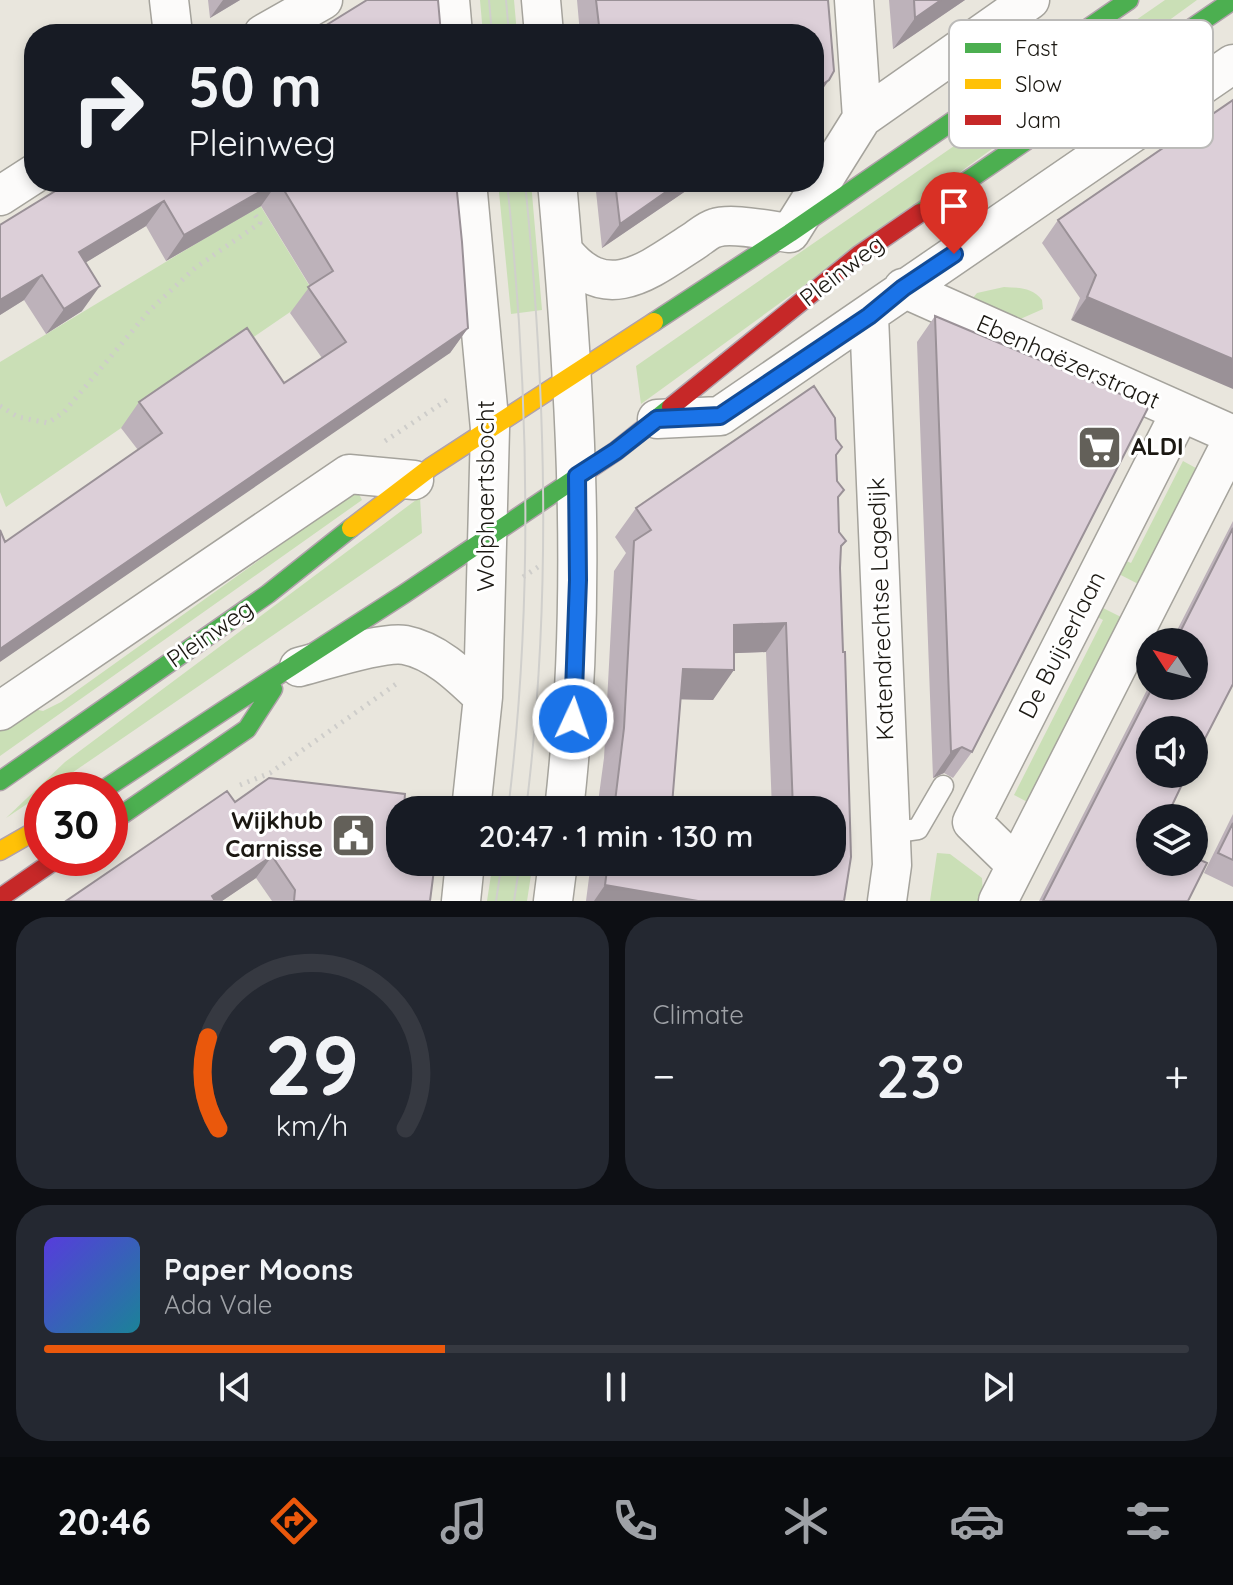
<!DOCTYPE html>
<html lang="en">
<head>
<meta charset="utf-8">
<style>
	body { margin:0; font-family:Quicksand,sans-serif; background:#242831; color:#f1f3f6; height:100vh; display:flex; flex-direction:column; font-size:30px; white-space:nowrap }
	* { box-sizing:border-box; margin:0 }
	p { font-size:26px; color:#9ea1a6 }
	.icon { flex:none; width:44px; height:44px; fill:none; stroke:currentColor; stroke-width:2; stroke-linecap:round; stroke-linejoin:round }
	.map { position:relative; height:901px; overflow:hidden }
	.side { display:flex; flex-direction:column; gap:16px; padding:16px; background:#0d0f14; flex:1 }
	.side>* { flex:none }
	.hud { position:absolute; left:24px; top:24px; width:800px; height:168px; border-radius:32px; box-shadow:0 4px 12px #0003; background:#171b24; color:#f1f3f6; overflow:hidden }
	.needle { width:52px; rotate:306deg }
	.controls { position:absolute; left:1136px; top:628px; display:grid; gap:16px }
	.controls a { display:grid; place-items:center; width:72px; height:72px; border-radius:50%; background:#171b24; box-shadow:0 4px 12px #0003; font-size:40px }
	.speed { position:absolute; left:24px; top:772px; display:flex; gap:16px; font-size:40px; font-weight:700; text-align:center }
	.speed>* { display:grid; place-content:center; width:104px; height:104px; border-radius:50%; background:#171b24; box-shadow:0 4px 12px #0003; line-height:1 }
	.speed .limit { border:12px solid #d22; background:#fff; color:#111 }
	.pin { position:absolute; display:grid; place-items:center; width:68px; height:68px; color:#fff; margin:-82px -34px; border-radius:50% 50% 50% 0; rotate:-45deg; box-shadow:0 0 8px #0007 }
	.pin .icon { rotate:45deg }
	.me { position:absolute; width:88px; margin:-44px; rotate:3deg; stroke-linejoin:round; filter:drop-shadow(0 0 6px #0008) }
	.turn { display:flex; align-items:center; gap:28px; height:168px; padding:0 32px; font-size:36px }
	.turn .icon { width:104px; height:104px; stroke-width:2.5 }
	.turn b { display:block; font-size:56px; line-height:68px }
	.big { font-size:60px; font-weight:600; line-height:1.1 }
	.side .widget { flex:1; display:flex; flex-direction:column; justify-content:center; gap:12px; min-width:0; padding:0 28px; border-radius:32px; background:#242831 }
	.side .dial { align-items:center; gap:0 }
	.dial svg { height:208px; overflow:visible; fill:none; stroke:#363941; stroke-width:7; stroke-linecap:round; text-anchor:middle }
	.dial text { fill:#f1f3f6; stroke:none }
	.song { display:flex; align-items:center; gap:24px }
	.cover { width:96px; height:96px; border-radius:12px; background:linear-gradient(135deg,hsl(250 70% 55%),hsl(190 70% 35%)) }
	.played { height:8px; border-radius:4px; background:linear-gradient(90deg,#ea580c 35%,#363941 35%) }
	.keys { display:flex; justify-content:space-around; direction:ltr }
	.heat { display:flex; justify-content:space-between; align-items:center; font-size:44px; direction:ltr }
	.side .tiles { flex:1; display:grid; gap:16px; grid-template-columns:1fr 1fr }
	.widget:last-child { grid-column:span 2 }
	.trip { position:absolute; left:386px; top:796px; width:460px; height:80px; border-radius:32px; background:#171b24; box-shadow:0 4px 12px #0003; font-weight:600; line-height:80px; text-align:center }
	.tabs { display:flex; height:128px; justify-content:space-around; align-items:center; background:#090b0e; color:#9ea1a6 }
	.tabs .icon { width:56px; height:56px }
	.tabs .on { color:#ea580c }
	.tabs b { font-size:36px; color:#f1f3f6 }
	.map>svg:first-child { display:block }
	.green { fill:#cadfb6 }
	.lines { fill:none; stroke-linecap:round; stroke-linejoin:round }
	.lane-casing { stroke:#a5a39c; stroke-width:23 }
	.street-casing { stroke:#a5a39c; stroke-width:41 }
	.fast-casing { stroke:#b0a1aa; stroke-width:21 }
	.slow-casing { stroke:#b0a1aa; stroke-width:21 }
	.jam-casing { stroke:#b0a1aa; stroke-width:21 }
	.path { stroke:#cecdca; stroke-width:5; stroke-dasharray:2 6; stroke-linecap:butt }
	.lane { stroke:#fcfbfa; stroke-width:20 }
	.street { stroke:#fcfbfa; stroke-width:38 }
	.fast { stroke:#4caf50; stroke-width:18 }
	.slow { stroke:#ffc107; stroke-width:18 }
	.jam { stroke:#c62828; stroke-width:18 }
	.tram { stroke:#d0cfcc; stroke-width:2 }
	.wall { fill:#bdb2ba }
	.shaded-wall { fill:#9a9197 }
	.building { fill:#dccfd8; stroke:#9a9197; stroke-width:2 }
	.route-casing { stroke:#114b97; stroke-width:20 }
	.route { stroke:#1a73e8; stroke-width:14 }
	.labels { text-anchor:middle; stroke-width:6; stroke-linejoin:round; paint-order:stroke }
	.street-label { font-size:24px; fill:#1b1812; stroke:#fff }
	.poi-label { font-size:24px; font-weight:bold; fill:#1b1812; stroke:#fff; text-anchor:start }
	.key { fill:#fff; stroke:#bbbab8; stroke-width:2 }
	.key-label { font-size:22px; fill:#1b1812 }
</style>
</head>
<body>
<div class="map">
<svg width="1233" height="901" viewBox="0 0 1233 901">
	<rect width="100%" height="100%" fill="#e9e6dd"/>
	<path class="green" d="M480 0H514L517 34H483Z
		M1165 0H1197L641 404 636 366Z
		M498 182H531L542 310 511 314Z
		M260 205 315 295 6 507 0 492V362Z
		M1004 287C1020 288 1032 287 1042 300L1043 309 1018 320 972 299 977 293Z
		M1183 461 1205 473 1146 588 1113 571 1120 558 1131 563Z
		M357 490 362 500 0 756V727L34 709 43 711 61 702 318 518 322 510Z
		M420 497 422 533 47 790H42V794L6 818 65 762Z
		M1095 604 1129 621 1035 806 1014 795 1103 620 1090 613Z
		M937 853 950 854 982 878 983 894 980 901H930Z
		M493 862H533L527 901H487Z"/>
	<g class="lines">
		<defs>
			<path id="lane" d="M890 833 918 829 943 786"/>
			<path id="street" d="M169 0 173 34
				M450 0 453 34
				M541 0 544 34
				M854 0 862 118
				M263 34 323 0
				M467 182 490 429 483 697 471 810
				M557 182C576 391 588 601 564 810
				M0 196 34 174
				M564 252C607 306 649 270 694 241 700 237 708 230 715 228 732 222 770 231 790 233L862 118 1030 0
				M903 288 1233 435
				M869 316 892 865 887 901
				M657 419 720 416 1233 64
				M299 667C324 661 382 641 405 645 436 651 461 676 483 697
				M0 711 349 474 414 480
				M1016 865 972 822 1180 413
				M461 901 465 862
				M553 901 558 862
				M998 901 1233 439"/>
			<path id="fast" d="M920 213 1233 0
				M654 322 790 233 1129 0
				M232 705 404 594 616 451 671 407
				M0 781 268 594 351 528
				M103 790 232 705
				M110 823 247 729 273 689"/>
			<path id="slow" d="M351 528 431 467 654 322
				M0 851 42 827"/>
			<path id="jam" d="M671 407 859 255 920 213
				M0 898 58 858"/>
		</defs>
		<use href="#lane" class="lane-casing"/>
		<use href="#street" class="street-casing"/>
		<use href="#fast" class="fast-casing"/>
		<use href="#slow" class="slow-casing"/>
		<use href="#jam" class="jam-casing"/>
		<path class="path" d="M0 406 18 417 48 423 64 412 150 310 195 268 260 223 251 208
			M385 441 450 398
			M523 577 541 565
			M240 785 270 773 399 682"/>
		<use href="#lane" class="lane"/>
		<use href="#street" class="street"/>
		<use href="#fast" class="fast"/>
		<use href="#slow" class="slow"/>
		<use href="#jam" class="jam"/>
		<path class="tram" d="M489 0 492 34
			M506 0 509 34
			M507 182C529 391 534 601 508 810
			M525 182C546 391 552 601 526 810
			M496 901 502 862
			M514 901 520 862"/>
	</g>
	<path class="wall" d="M208 0H240L210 18Z
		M577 0H828L814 34H580Z
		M889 0H965L893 49Z
		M1233 100 1071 320 1080 298 1042 243 1058 220Z
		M70 182H456L468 328 450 353 5 542 138 450 121 428 139 402 284 383 322 358 290 313 310 286 261 206 166 261 146 226 86 262 82 311 46 334 24 300 0 315V225Z
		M595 182H699L602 248Z
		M935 316 972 752 953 778 944 773 933 778 917 342Z
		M836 455 839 532 846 541 841 548 840 568 844 901H586L591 862H832V810H772L766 652 734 653 713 700 681 699 672 805 732 810H597L604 758 614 571 626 553 615 537 636 508Z
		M1233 521V684L1150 818 1188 901H1039L1150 684V686H1194V642H1171Z
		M235 802 404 807 430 901H272L256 878 222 901H66Z
		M1233 814V887L1204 873Z"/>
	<path class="shaded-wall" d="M223 0H240L210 18Z
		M941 0H965L893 49 915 18Z
		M829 80 814 102V90Z
		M278 182 261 206 166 261 184 235Z
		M680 182H699L602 248 620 224Z
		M164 201 146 226 62 277 79 252Z
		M42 275 24 300 0 315V300Z
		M100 286 82 311 46 334 64 309Z
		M1087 297 1233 359V389L1071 320Z
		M468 328 450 353 0 662V649Z
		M786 623 766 652 714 654 734 625Z
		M683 669 734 670 713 700 662 699Z
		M962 747 944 773 933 778 951 752Z
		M272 856 256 878 222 901H209L212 896Z
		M605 885 698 901H594Z"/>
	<path class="building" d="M367 0H438L441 34H312Z
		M596 0H828L834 71 829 80 814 90V34H600Z
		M914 0H941L915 18Z
		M1233 100V359L1087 297 1096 275 1058 220Z
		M70 182H277L184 235 164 201 79 252 100 286 64 309 42 275 0 300V225Z
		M279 182H456L462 242 468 328 0 649V530L5 542 162 433 139 402 247 328 284 383 346 342 308 287 333 271Z
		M615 182H680L620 224Z
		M935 316 1149 406 972 752 962 747 951 752Z
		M814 386 835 418 836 439 842 447 836 455 837 481 844 490 838 497 839 532 846 541 841 546 840 568 843 652H845L851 857 844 901H698L605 885 608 862H832V810H793L786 623 734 625V670L683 669 672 805 732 808V810H614L624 728 634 541 651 530 636 508Z
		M1233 528V684L1194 760V730H1150V774H1187L1166 818H1150V862H1194V857L1207 863 1188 901H1043L1153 686H1194V642H1175Z
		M269 778 405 794 404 807 427 810H400V862H435L430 901H294L295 890 272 856 212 896 215 901H66L227 791 235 802Z
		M1233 823V860L1218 853Z"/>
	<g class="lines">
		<defs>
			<path id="route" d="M573 719 578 580 577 476 616 451 657 419 720 416 869 316 903 288 954 254"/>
		</defs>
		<use href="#route" class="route-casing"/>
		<use href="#route" class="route"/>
	</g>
	<defs>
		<symbol id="supermarket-square" viewBox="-11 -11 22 22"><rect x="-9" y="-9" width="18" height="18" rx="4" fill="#636059" stroke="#fff"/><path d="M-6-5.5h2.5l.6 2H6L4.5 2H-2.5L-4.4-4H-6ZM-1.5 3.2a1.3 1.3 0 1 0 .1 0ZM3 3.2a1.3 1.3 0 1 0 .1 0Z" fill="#fff"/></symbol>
		<symbol id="civic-square" viewBox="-11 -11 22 22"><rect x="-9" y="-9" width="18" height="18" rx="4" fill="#636059" stroke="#fff"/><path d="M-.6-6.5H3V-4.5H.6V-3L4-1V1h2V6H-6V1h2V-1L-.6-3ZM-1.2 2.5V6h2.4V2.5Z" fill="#fff"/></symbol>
	</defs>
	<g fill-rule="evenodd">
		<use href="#supermarket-square" x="1074" y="422" width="51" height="51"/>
		<use href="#civic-square" x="328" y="810" width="51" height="51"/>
	</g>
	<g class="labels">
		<g class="street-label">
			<text transform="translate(842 271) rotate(-38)" y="8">Pleinweg</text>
			<text transform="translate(1068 362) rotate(24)" y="8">Ebenhaëzerstraat</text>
			<text transform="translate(486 496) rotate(-90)" y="8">Wolphaertsbocht</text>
			<text transform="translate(881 609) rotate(-92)" y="8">Katendrechtse Lagedijk</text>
			<text transform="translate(210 634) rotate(-35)" y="8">Pleinweg</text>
			<text transform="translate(1062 645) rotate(-63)" y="8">De Buijserlaan</text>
		</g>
		<g class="poi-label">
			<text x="1131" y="455">ALDI</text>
			<text x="323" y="829" text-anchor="end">Wijkhub<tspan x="323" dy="28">Carnisse</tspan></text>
		</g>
	</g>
	<rect x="949" y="20" width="264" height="128" rx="12" class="key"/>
	<rect x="965" y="43" width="36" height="10" fill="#4caf50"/>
	<rect x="965" y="79" width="36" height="10" fill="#ffc107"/>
	<rect x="965" y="115" width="36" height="10" fill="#c62828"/>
	<g class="key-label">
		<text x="1015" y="56">Fast</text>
		<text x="1015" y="92">Slow</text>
		<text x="1015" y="128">Jam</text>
	</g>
</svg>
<div class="controls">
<a><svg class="needle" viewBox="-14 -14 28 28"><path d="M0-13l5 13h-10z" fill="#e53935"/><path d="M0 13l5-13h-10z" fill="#9ea1a6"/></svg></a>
<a><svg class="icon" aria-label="sound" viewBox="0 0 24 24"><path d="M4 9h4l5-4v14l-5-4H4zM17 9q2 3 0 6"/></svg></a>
<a><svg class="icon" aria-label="layers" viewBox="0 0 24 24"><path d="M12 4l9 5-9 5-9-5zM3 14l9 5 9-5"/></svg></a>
</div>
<div class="speed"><div class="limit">30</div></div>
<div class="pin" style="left:954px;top:254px;background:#d93025"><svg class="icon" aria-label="arrive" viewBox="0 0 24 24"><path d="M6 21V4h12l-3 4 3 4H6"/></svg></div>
<svg class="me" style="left:573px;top:719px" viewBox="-20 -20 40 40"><circle r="17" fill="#1a73e8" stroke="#fff" stroke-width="3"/><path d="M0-11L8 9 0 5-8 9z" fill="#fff"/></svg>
<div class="trip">20:47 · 1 min · 130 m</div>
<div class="hud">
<div class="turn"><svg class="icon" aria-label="right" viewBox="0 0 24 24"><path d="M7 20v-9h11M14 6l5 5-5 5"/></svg><div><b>50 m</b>Pleinweg</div></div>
</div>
</div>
<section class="side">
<div class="tiles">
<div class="widget dial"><svg viewBox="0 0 100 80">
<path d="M14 69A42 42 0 1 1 86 69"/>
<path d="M14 69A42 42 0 0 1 10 34" stroke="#ea580c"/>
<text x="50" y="56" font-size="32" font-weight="700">29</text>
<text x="50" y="72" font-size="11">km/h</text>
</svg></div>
<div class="widget"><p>Climate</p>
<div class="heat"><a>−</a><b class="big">23°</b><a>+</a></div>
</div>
<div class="widget">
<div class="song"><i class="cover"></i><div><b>Paper Moons</b><p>Ada Vale</p></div></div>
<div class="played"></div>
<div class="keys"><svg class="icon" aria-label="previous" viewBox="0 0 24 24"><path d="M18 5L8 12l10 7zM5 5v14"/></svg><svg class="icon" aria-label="pause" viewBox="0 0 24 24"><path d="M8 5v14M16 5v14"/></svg><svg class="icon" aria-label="next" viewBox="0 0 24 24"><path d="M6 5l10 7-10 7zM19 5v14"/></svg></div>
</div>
</div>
</section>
<nav class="tabs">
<b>20:46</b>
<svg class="icon on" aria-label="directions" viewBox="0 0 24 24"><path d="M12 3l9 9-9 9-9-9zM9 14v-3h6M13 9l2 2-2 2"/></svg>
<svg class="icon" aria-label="music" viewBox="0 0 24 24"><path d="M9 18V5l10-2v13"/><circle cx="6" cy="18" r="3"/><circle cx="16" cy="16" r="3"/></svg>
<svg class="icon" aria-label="phone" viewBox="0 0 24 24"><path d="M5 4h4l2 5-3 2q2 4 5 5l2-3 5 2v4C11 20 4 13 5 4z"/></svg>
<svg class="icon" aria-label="climate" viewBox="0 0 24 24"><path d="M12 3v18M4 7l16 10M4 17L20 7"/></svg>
<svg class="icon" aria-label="car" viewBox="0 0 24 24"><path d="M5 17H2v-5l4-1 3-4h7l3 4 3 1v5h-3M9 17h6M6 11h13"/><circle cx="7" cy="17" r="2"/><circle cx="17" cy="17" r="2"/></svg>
<svg class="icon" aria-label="filters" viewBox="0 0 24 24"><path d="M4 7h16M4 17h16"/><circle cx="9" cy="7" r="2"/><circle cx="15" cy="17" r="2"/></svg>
</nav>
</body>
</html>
